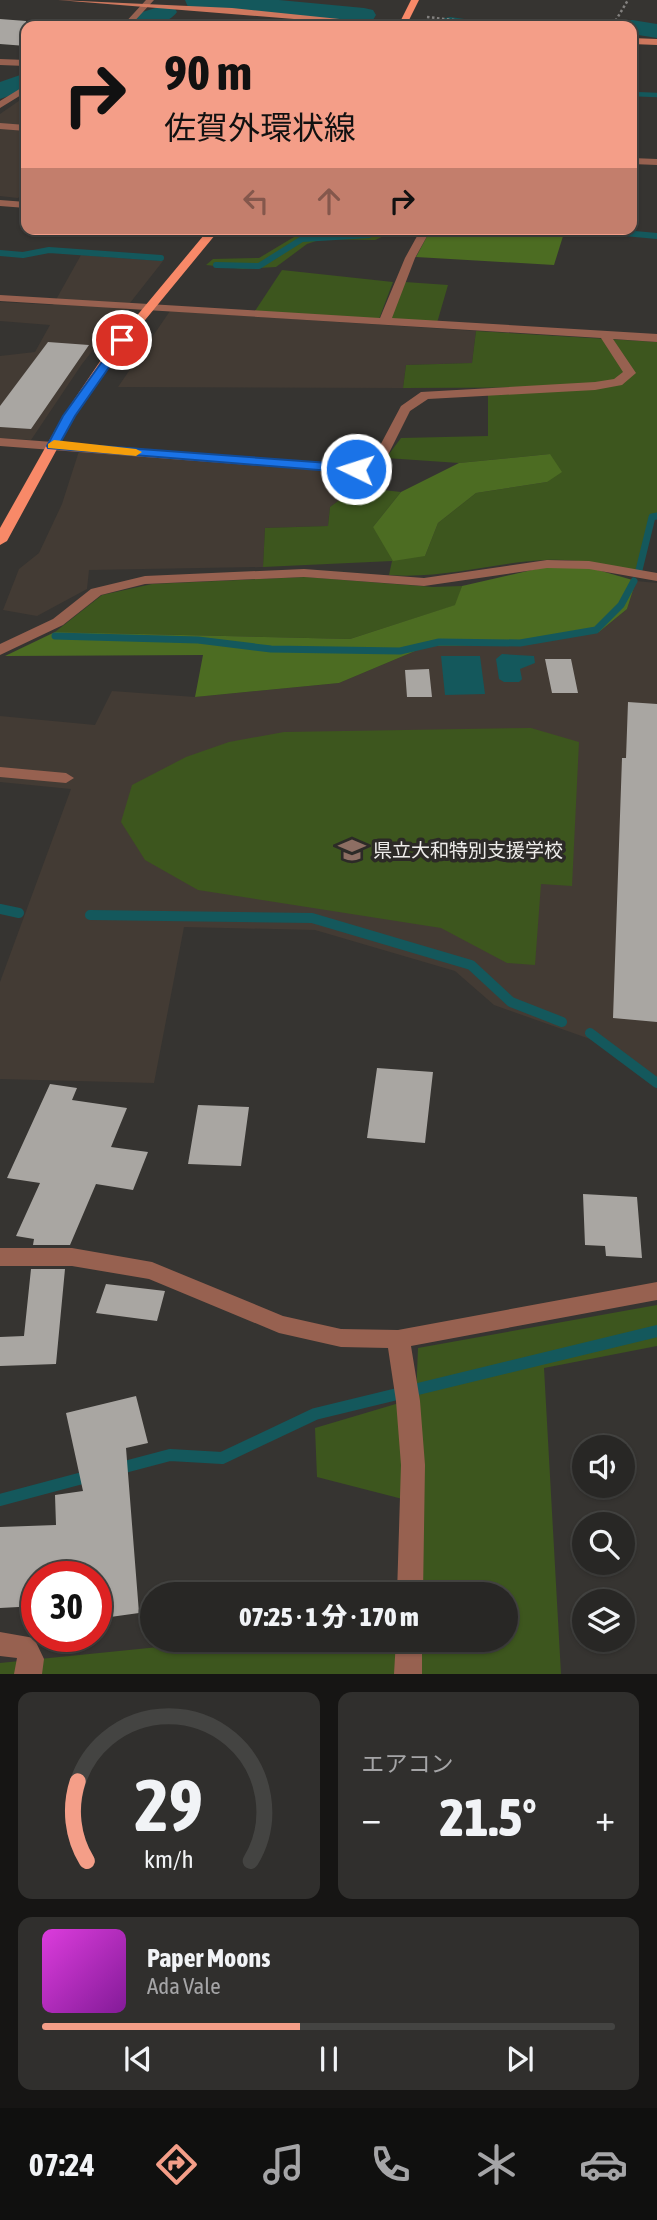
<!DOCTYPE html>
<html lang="ja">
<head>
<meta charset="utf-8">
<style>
	body { margin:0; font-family:"Asap Condensed","Noto Sans JP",sans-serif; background:#302f2d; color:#f1f3f6; height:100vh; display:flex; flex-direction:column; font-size:26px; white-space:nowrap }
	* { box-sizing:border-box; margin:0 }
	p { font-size:23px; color:#a5a5a7 }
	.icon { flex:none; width:38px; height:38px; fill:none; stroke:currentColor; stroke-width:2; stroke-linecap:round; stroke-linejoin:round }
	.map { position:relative; height:1674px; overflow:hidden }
	.details { display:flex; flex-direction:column; gap:18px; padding:18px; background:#161514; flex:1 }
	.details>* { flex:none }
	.hud { position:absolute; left:21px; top:21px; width:616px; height:214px; border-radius:14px; box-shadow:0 2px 5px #0004,0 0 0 2px #444442; background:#f49e88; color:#111; overflow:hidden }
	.fabs { position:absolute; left:572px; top:1435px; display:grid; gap:14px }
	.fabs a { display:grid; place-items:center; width:63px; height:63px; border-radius:50%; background:#282725; box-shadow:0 2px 5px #0004,0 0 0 2px #444442; font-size:35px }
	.speed { position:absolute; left:21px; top:1561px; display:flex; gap:14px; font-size:35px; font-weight:700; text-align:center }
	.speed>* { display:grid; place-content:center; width:91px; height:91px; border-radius:50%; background:#282725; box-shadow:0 2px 5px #0004,0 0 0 2px #444442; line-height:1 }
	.speed .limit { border:10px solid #d22; background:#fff; color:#111 }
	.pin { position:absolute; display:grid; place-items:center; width:60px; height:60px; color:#fff; margin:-30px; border:4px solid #fff; border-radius:50%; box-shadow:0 2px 7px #0007 }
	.me { position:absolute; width:77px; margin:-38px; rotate:274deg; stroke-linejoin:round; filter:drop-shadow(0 0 5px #0008) }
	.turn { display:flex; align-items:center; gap:24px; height:147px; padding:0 28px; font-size:32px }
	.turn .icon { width:91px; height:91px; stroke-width:2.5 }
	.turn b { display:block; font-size:49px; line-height:60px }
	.lanes { display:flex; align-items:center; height:66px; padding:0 28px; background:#0003; justify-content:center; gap:35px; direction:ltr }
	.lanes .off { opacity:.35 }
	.big { font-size:52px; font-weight:800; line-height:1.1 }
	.details .widget { flex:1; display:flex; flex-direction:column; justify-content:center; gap:10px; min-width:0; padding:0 24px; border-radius:14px; background:#302f2d }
	.details .dial { align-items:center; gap:0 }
	.dial svg { height:182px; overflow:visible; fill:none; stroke:#444442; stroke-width:7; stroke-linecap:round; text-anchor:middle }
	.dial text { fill:#f1f3f6; stroke:none }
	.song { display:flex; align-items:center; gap:21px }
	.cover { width:84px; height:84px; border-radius:10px; background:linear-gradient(135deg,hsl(300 70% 55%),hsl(290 70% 35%)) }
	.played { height:7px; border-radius:4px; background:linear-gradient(90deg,#f49e88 45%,#444442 45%) }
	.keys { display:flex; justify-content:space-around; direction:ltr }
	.heat { display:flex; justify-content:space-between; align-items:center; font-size:38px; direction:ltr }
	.details .tiles { flex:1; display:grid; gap:18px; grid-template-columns:1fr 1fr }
	.widget:last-child { grid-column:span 2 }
	.trip { position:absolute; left:140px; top:1582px; width:378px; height:70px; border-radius:35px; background:#282725; box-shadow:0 2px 5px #0004,0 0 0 2px #444442; font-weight:800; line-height:70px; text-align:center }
	.menu { display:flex; height:112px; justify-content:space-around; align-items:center; background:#10100f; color:#a5a5a7 }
	.menu .icon { width:49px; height:49px }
	.menu .active { color:#f49e88 }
	.menu b { font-size:32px; color:#f1f3f6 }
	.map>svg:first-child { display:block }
	.built { fill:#433b34 }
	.green { fill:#3d561e }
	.forest { fill:#4c6c22 }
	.water { fill:#14585c }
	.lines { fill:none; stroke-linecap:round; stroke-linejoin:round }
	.stream-far4 { stroke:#14585c; stroke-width:4.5 }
	.stream-far3 { stroke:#14585c; stroke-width:6 }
	.stream-far2 { stroke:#14585c; stroke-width:7 }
	.stream-far1 { stroke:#14585c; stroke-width:10 }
	.stream { stroke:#14585c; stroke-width:12 }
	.river { fill:#14585c; fill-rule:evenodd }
	.building { fill:#a9a6a2 }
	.path { stroke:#83817f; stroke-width:2.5; stroke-dasharray:2.5 2.5; stroke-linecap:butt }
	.minor { fill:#976150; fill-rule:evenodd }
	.tertiary { fill:#976150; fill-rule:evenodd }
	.secondary { fill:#ce785e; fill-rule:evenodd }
	.primary { fill:#f88968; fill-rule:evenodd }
	.route { fill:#1a73e8; stroke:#114b97; stroke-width:2 }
	.slow { fill:#f59e0b }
	.labels { text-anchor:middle; stroke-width:7; stroke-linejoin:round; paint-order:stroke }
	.poi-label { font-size:19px; fill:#eeedeb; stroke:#2c2a27; text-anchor:start }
</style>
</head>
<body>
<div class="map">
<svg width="657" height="1674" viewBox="0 0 657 1674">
	<rect width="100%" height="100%" fill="#363431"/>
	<path class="built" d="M26 96V190L18 198 0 196V114Z
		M81 255 163 261 82 364 31 440 0 438V356L35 352 50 325 0 321V302L53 305Z
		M170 311 476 331 472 363 406 365 403 388 118 387Z
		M79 451 354 471 357 487 330 507 328 526 265 528 263 567 89 570 87 589 37 616 3 610 19 569 39 553 62 504Z
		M636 581 657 583V1078L590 1039 494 1005 455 971 315 930 184 927 154 1083 0 1079V982L71 789 0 782V716L95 725 112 691 195 697 339 683 427 646 522 645 599 632 627 609Z"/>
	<path class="green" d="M372 229 418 231H395L375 240 322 239 307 244 276 267 243 269 206 265 213 259 259 258 299 234 367 232Z
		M282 270 393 282 379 319 255 311Z
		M405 282 448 285 437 323 389 320Z
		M476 331 657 342V516H651L636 570C606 565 575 558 544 560 491 563 443 579 389 575L392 561 263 567 265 528 328 526 330 507 357 487 401 492 373 527 425 556 438 523 476 493 547 482 550 454 459 463 386 458 401 438 488 436V394L592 387 403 388 406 365 472 363Z
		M306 577 433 587 462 586 456 605 350 639 55 632 102 595 152 584Z
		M531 728 579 742 572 886 541 884 535 965 507 963 441 928 198 890 145 860 121 822 132 785 186 757 229 742 284 732Z
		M657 1305V1346L544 1368 561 1674H0V1663L228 1640H506V1594H418L422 1504 317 1477 315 1428 416 1398 418 1348Z"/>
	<path class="forest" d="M431 229H560L564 233 554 265 416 257Z
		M550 454 562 472 547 482 476 493 438 523 425 556 393 561 373 527 401 492 459 463Z
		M545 567 591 568 636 581 627 609 599 632 522 645 427 646 339 683 195 697 203 655 5 656 55 632 350 639 455 605 462 586Z"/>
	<path class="water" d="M502 654 534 656 535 663 520 669 522 679 519 682H504L499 679 496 659Z
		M441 656H480L485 694 445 695Z"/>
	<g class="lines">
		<path class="stream-far4" d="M632 94 657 95"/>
		<path class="stream-far3" d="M488 229 602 231 657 236
			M0 253 23 255 49 250 161 258
			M216 265 259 266 302 239 369 235 386 229"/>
		<path class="stream-far2" d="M639 570 652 517 657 516
			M55 636 198 640 271 649 400 651 439 642 520 643 596 630 621 605 634 581"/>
		<path class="stream-far1" d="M0 909 19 913
			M90 915 312 918 471 965 511 1002 562 1022
			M590 1033 657 1083"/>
		<path class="stream" d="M117 1469 170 1455 222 1458 315 1414 657 1331
			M0 1500 90 1476"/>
		<path class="river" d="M185 0H279L364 8 373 10 376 15 373 20 364 22 211 8 188 7Z
			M165 5 174 7 177 12C166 27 141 27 125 26L136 14Z
			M450 17 479 21 482 26H439L441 19Z
			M632 20 657 24V38L632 34V26H620L623 22Z
			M26 73V90L0 99V82Z"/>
	</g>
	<path class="building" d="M0 19 26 21V46L0 44Z
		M48 342 89 345 31 429 0 427V406Z
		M545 659H571L578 693H552Z
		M429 669 432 697H407L405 670Z
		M628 702 657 704V1022L613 1018 622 758H626Z
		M377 1068 433 1072 425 1143 367 1138Z
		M50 1084 77 1088 72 1100 127 1108 111 1147 148 1152 133 1190 96 1184 70 1245H33L34 1239 16 1236 40 1183 7 1178Z
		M198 1105 249 1107 241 1166 188 1164Z
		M583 1194 637 1197 642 1258 606 1256 605 1246 585 1245Z
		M31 1269H65L56 1364 0 1366V1337L24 1336Z
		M106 1284 165 1291 157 1321 96 1313Z
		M136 1396 148 1443 126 1448 139 1613 96 1619V1577H37V1606L0 1608V1527L56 1525 55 1495 83 1491 66 1413Z"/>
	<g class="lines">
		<path class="path" d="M427 17 506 26
			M613 25 628 0
			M579 26 625 25"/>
		<path class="minor" d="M0 59 26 60V66L0 65Z
			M0 123 26 125V131L0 129Z
			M632 158 657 159V165L632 164Z
			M0 200 26 202V208L0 206Z
			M421 229H431L415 258 392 318 657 334V342L613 339 636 373 622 385 595 390 428 399 410 411 385 461 356 473 0 446V438L354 465 375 455 401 406 421 392 595 382 614 379 623 372 601 338 0 301V295L380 318 405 258Z
			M547 560 589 561 657 573V581L589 569 547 568 424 586 304 577 145 584 101 595 63 625 0 655V644L53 619 91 589 145 576 304 569 424 578Z
			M0 767 66 773 74 778 66 783 0 777Z
			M0 1248H72L152 1262 283 1316 341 1329 398 1330 657 1282V1300L411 1346 420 1401 425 1465 423 1594H397L401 1465 396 1401 388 1348 341 1347 279 1333 149 1279 72 1266H0Z
			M0 1632 34 1638 44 1659 42 1674H14L17 1658 0 1656Z
			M396 1640H422V1674H394Z"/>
		<path class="tertiary" d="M146 0H154L130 26H122Z
			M26 85V92L0 108V101Z"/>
		<path class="secondary" d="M58 0 232 8 408 26H380Z
			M632 38 657 39V45L632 44Z"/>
		<path class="primary" d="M411 0H419L406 26H398Z
			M209 229H220L113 359 75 416 7 541 0 545V528L63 416 105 354Z"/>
	</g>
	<path class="route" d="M119 338 128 340 75 416 60 443 356 465 362 469 356 473 48 448 47 446 63 416Z"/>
	<path class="slow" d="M54 440 136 449 142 452 136 456 48 448V444Z"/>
	<defs>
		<symbol id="school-bare" viewBox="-9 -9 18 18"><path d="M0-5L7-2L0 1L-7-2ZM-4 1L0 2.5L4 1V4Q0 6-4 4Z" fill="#8d6e63" stroke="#2c2a27" stroke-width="2.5" paint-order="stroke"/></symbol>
	</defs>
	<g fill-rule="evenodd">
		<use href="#school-bare" x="333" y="831" width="38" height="38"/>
	</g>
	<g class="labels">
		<g class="poi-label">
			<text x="373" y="857">県立大和特別支援学校</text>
		</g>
	</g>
</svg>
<div class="fabs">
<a><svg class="icon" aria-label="sound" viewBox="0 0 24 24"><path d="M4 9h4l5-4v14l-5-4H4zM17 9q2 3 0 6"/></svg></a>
<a><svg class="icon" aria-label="search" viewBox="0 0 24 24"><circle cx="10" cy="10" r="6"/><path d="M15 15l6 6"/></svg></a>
<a><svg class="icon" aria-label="layers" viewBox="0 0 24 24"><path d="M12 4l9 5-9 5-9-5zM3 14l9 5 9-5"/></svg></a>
</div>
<div class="speed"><div class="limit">30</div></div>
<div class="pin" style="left:122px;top:340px;background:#d93025"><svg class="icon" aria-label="arrive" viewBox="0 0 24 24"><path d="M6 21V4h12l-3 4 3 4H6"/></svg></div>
<svg class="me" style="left:356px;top:469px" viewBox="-20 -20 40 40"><circle r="17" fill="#1a73e8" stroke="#fff" stroke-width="3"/><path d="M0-11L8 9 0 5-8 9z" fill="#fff"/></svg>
<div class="trip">07:25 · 1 分 · 170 m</div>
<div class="hud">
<div class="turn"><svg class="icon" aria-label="right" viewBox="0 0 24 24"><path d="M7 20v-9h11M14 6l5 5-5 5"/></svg><div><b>90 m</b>佐賀外環状線</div></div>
<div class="lanes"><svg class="icon off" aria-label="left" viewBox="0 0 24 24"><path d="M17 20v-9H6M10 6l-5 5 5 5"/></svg><svg class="icon off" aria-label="ahead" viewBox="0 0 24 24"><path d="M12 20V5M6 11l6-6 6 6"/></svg><svg class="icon" aria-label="right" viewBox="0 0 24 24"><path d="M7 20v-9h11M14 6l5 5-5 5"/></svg></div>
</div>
</div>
<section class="details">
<div class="tiles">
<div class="widget dial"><svg viewBox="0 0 100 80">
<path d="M14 69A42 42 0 1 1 86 69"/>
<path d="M14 69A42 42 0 0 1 10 34" stroke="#f49e88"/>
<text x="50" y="56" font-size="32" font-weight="700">29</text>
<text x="50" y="72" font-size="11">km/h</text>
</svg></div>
<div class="widget"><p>エアコン</p>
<div class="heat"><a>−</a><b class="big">21.5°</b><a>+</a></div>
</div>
<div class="widget">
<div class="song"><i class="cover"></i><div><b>Paper Moons</b><p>Ada Vale</p></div></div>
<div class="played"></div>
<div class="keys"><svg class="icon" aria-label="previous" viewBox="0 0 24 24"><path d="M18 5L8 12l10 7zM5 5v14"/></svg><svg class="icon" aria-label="pause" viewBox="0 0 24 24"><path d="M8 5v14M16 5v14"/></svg><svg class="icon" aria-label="next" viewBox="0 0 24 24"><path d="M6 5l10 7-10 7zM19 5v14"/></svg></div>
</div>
</div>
</section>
<nav class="menu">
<b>07:24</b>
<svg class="icon active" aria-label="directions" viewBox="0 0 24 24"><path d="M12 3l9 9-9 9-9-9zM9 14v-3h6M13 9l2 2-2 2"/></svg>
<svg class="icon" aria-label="music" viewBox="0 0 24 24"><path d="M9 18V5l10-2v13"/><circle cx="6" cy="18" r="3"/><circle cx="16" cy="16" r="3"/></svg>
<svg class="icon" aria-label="phone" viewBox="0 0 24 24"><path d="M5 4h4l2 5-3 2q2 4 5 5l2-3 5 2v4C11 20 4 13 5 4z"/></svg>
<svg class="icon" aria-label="climate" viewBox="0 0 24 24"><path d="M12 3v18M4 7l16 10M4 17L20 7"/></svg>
<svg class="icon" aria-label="car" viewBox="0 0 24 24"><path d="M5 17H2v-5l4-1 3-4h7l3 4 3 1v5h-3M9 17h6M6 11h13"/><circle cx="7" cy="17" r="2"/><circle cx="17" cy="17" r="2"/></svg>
</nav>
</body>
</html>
